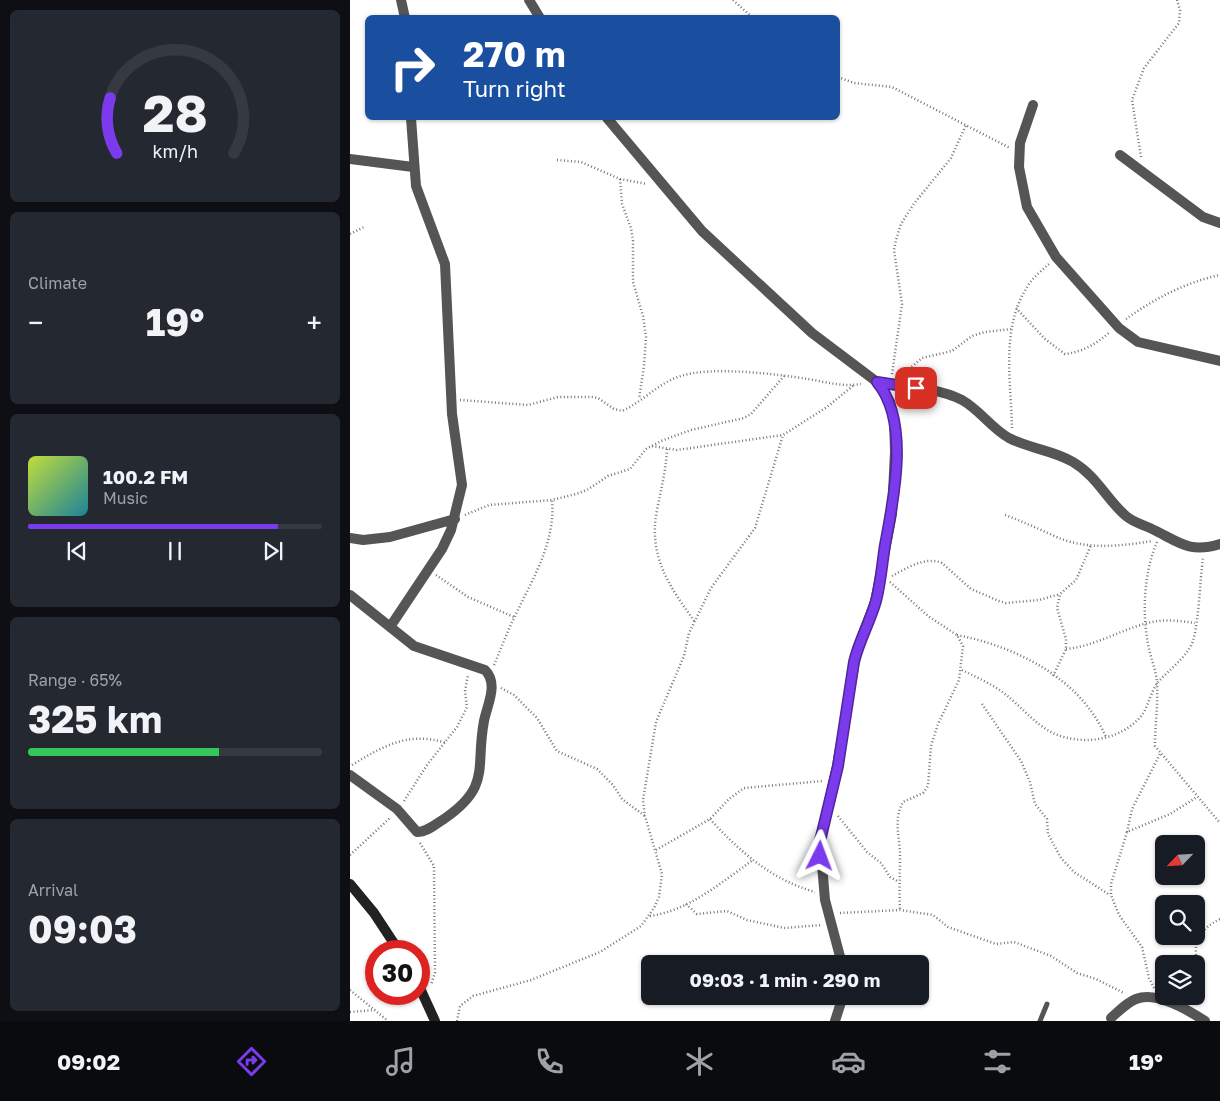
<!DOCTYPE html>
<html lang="en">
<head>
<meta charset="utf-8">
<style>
	body { margin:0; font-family:"Golos Text",sans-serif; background:#242831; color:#f1f3f6; height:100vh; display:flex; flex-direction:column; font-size:19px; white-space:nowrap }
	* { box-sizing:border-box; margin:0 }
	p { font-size:16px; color:#9ea1a6 }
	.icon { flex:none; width:28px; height:28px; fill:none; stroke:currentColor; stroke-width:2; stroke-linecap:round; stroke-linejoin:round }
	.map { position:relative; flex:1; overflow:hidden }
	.panel { display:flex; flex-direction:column; gap:10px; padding:10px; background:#0d0f14; width:350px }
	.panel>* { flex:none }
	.guide { position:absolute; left:15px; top:15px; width:475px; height:105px; border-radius:8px; box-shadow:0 1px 4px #0004; background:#1a4fa0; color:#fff; overflow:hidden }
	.needle { width:32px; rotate:245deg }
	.buttons { position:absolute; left:805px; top:835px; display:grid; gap:10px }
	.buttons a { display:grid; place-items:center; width:50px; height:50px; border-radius:8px; background:#171b24; box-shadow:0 1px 4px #0004; font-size:25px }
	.speed { position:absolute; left:15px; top:940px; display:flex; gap:10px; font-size:25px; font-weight:700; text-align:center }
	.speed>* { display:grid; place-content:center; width:65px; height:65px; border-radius:50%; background:#171b24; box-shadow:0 1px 4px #0004; line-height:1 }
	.speed .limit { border:8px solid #d22; background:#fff; color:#111 }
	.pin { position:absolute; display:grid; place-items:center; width:42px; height:42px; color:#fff; margin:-21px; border-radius:10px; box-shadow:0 2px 8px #0006 }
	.me { position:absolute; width:55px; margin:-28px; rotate:3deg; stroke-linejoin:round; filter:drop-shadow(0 0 4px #0008) }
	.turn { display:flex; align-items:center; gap:18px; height:105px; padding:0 15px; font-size:22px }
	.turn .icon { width:65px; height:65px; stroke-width:2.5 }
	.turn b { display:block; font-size:35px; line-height:42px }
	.big { font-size:38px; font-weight:700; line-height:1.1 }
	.panel .tile { flex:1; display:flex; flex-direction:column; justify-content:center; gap:8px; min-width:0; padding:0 18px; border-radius:8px; background:#242831 }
	.panel .dial { align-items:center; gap:0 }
	.dial svg { height:130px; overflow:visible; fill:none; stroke:#363941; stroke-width:7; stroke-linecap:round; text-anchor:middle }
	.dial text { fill:#f1f3f6; stroke:none }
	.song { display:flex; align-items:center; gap:15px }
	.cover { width:60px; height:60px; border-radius:8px; background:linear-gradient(135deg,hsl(70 70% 55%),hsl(190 70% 35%)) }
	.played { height:5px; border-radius:2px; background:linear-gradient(90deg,#7c3aed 85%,#363941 85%) }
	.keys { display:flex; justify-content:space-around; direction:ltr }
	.heat { display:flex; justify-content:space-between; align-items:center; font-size:28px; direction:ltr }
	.charge { height:8px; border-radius:4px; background:linear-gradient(90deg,#34c759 65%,#363941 0) }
	.trip { position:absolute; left:291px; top:955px; width:288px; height:50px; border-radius:8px; background:#171b24; box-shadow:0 1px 4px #0004; font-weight:700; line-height:50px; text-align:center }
	.dock { display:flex; height:80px; justify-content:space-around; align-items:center; background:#090b0e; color:#9ea1a6 }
	.dock .icon { width:35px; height:35px }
	.dock .selected { color:#7c3aed }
	.dock b { font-size:22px; color:#f1f3f6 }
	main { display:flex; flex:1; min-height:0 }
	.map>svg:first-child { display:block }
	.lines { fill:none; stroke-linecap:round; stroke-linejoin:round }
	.path { stroke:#777; stroke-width:2.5; stroke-dasharray:1 2.5; stroke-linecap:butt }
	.lane { stroke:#555; stroke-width:5 }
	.street { stroke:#555; stroke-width:10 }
	.secondary { stroke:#222; stroke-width:10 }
	.route-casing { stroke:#51269a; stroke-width:12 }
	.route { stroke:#7c3aed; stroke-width:9 }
</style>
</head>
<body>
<main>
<section class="panel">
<div class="tile dial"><svg viewBox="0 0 100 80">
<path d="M14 69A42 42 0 1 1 86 69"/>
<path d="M14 69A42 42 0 0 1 10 35" stroke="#7c3aed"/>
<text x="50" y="56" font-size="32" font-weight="700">28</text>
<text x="50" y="72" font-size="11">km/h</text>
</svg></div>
<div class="tile"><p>Climate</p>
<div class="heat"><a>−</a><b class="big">19°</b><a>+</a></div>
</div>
<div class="tile">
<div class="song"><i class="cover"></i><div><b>100.2 FM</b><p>Music</p></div></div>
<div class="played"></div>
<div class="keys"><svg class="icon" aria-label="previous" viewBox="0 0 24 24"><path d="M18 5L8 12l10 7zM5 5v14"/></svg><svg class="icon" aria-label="pause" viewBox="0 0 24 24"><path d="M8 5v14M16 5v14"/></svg><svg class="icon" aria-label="next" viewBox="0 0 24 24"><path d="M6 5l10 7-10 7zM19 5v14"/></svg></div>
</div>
<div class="tile"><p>Range · 65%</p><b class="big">325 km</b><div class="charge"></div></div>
<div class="tile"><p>Arrival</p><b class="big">09:03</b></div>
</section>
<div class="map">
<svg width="870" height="1021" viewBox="0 0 870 1021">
	<rect width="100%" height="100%" fill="#fff"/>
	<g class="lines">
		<path class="path" d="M383 0 403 18
			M488 77 504 83 542 87 660 148
			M791 157 782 100 794 68 829 23 830 10 827 0
			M207 160 231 162 270 179 297 184
			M270 179 272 204 281 228 283 241V282L293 316 296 337 294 366 289 399
			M0 234 14 227
			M666 308 695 339 715 354C733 352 746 344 760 332
			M776 319C804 299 836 282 870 275
			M542 374 552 304 544 250 546 240 551 224 563 205 601 158 616 125
			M551 376 572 358 602 351 622 336 635 332 662 329
			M110 400 178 405 208 397H242L248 398 264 409 272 411C294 401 308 383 331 376 361 366 426 374 458 379 476 382 492 387 511 384
			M662 428C661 383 651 329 676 289 681 279 691 271 699 264
			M302 446 327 450 433 435
			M317 449C316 471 311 489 307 510 298 556 319 586 345 622
			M115 515 139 505 202 500 226 494 237 490 258 476 280 469 296 449 311 441 341 430 394 418 401 414 434 376
			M655 515C674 522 691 530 709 538 738 550 772 546 802 541
			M807 542C794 572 792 612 798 644 800 657 807 671 807 685 808 706 805 725 805 746L870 823
			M86 575 118 597 164 617
			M542 576C557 568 575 556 592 563L621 589 649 601 656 603 689 600 710 594
			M540 582 578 616 607 635 613 646 609 680 588 724 581 746 578 786 573 793 553 802C543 820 550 837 550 856 550 874 549 892 550 910
			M607 635C667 647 730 678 756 737
			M716 649C747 646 773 628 802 622 816 619 831 621 845 623
			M144 665C151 649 157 632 165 616 182 580 206 542 202 500
			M612 670C626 677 642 684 655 694 671 706 685 725 705 734 734 746 772 740 792 715 799 705 801 690 809 681 820 669 837 657 843 641 849 620 850 580 853 558
			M703 676 716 649V639L707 608 710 594 726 580 741 545
			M151 688 164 695 187 718 207 751 247 769 263 785 272 799 295 816
			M632 704 671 761 680 782 685 804 697 819 698 834 711 858 724 872 760 895
			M2 765C33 746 59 731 96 743
			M54 801 77 765 107 727 117 707 115 691 118 675
			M488 816 517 852 531 863 540 877 549 882
			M360 819C390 852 422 880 465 892
			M777 832 782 809 810 754
			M70 843 84 866 85 973 81 985
			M306 850 360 819 379 799 394 788 473 781
			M0 855 41 817
			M336 904 347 914 377 911 397 920 434 928 472 925
			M490 913 550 910 583 915 598 927 646 944 664 942 701 956 727 973 746 979 774 993
			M300 916C338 911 372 882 403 860
			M804 988 799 978 792 947 769 915 761 895V884L777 832 820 814 847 797
			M0 990 38 1021
			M845 1003C862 970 823 943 870 919
			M0 1012 25 1010
			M107 1021 110 1006 123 996 181 980 250 952 291 926 304 908 309 897 312 874 295 816 293 800 306 722 334 656 339 633 361 588 405 528 433 435 477 407 504 385"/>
		<path class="lane" d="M690 1021 697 1004"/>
		<path class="street" d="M51 0 55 18
			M179 0 190 18
			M683 105 670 143 669 167 677 207 706 257 769 328 788 342 870 361
			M257 118 352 231 462 333 527 382 540 402 544 420 545 451 542 514 525 602 507 649 487 766 470 841 475 900 492 964
			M770 155 853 217 870 223
			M0 159 63 167
			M527 382C556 387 586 387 612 400 630 410 641 428 659 438 680 449 703 450 723 462 748 477 756 499 776 516 783 522 791 524 800 528 828 541 838 554 870 544
			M0 538 13 540 40 537 105 519
			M0 595 64 646 135 670C149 684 137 705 134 721 125 768 142 786 94 819 86 824 77 832 67 832L47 809 0 775
			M40 627 92 549 101 530 112 485 102 414 95 264 66 186 61 118
			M761 1018C768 1012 776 1003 786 999 807 991 838 1010 855 1021
			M485 1021 493 996"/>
		<path class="secondary" d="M0 884 24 913 49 951
			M69 986 85 1021"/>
	</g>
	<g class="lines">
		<defs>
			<path id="route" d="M470 856V841L488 766 504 662C509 641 520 622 526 601 531 582 532 564 535 545 544 498 560 421 527 382L566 388"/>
		</defs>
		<use href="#route" class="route-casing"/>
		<use href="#route" class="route"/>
	</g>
</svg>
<div class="buttons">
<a><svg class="needle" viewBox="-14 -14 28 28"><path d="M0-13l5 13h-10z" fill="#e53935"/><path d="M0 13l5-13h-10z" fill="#9ea1a6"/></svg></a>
<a><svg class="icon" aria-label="search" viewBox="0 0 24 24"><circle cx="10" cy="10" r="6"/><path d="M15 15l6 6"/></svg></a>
<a><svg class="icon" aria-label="layers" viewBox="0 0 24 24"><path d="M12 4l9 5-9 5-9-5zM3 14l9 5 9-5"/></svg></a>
</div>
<div class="speed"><div class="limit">30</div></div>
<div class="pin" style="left:566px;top:388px;background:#d93025"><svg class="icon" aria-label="arrive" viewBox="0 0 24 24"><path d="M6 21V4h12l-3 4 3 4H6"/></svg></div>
<svg class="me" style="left:470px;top:856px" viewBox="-20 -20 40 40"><path d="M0-17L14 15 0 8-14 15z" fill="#7c3aed" stroke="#fff" stroke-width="4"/></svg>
<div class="trip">09:03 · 1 min · 290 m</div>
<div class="guide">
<div class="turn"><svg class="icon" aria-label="right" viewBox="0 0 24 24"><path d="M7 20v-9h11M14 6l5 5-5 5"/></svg><div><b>270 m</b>Turn right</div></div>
</div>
</div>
</main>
<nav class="dock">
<b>09:02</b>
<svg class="icon selected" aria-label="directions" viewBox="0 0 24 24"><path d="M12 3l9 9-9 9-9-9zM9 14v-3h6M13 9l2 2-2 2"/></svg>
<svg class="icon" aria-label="music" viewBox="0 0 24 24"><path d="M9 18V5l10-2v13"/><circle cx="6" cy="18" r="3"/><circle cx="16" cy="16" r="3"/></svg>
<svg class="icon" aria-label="phone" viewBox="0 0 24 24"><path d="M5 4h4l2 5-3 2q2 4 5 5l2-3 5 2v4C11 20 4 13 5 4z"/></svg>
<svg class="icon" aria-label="climate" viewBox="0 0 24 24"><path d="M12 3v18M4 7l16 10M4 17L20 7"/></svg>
<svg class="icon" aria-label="car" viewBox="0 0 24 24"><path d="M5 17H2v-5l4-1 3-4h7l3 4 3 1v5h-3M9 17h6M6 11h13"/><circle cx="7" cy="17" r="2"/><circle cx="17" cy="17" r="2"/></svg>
<svg class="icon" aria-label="filters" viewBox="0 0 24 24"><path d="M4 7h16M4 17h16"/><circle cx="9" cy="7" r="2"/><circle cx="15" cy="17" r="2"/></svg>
<b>19°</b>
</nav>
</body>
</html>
